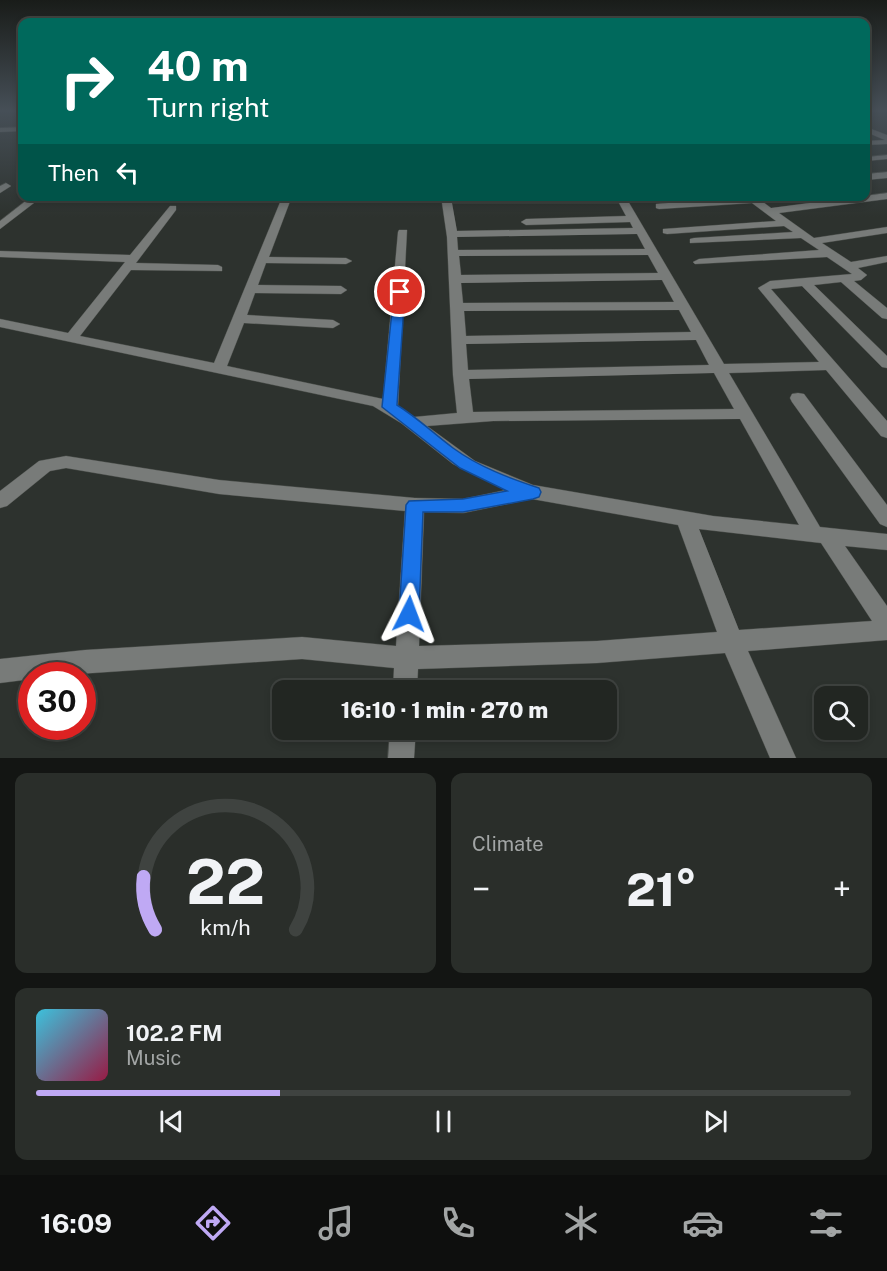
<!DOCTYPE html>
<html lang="en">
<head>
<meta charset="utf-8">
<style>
	body { margin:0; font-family:"Public Sans",sans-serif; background:#2a2e2a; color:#f1f3f6; height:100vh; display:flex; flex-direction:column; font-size:22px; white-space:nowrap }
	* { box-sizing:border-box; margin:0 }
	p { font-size:20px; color:#a2a5a5 }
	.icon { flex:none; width:33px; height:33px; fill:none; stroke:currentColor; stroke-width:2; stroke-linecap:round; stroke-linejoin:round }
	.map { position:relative; height:758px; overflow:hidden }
	.drawer { display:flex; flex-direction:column; gap:15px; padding:15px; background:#131513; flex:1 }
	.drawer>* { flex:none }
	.guide { position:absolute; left:18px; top:18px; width:852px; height:183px; border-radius:12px; box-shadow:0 3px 9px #0003,0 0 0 2px #3f4340; background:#00695c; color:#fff; overflow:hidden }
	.fabs { position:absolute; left:814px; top:686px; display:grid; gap:12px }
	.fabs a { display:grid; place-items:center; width:54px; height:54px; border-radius:12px; background:#222622; box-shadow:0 3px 9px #0003,0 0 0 2px #3f4340; font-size:30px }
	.speed { position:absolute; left:18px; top:662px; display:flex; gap:12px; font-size:30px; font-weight:700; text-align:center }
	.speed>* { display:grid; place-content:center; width:78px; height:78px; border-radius:50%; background:#222622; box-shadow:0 3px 9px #0003,0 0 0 2px #3f4340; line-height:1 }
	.speed .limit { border:9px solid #d22; background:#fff; color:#111 }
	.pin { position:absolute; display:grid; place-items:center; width:51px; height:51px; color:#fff; margin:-26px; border:3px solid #fff; border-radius:50%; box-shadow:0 2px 6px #0007 }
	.me { position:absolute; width:66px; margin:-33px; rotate:3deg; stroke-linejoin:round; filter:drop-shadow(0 0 4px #0008) }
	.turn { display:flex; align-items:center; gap:21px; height:126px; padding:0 30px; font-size:27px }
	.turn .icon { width:78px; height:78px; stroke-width:2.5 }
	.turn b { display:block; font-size:42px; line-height:51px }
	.then { display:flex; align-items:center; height:57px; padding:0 30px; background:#0003; gap:12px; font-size:22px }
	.big { font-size:45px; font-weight:800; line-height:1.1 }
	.drawer .card { flex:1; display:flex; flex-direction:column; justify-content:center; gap:9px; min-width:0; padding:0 21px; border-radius:12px; background:#2a2e2a }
	.drawer .dial { align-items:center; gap:0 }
	.dial svg { height:156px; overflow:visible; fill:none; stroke:#3f4340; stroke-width:7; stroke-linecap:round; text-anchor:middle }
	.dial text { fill:#f1f3f6; stroke:none }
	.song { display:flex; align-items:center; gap:18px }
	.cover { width:72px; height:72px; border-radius:9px; background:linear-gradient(135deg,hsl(190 70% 55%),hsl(340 70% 35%)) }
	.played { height:6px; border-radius:3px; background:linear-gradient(90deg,#bfa9f4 30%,#3f4340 30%) }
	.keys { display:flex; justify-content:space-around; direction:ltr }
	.heat { display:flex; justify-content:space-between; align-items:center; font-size:33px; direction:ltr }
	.drawer .tiles { flex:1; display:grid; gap:15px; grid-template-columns:1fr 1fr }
	.card:last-child { grid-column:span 2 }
	.trip { position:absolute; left:272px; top:680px; width:345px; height:60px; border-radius:12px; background:#222622; box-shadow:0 3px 9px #0003,0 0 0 2px #3f4340; font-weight:800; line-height:60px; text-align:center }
	.menu { display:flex; height:96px; justify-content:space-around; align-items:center; background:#0e0f0e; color:#a2a5a5 }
	.menu .icon { width:42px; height:42px }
	.menu .current { color:#bfa9f4 }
	.menu b { font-size:27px; color:#f1f3f6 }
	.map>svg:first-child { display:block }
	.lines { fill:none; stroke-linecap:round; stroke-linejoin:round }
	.minor-casing { stroke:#494d49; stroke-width:1 }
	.minor { fill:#787b79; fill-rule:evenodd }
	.route { fill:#1a73e8; stroke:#114b97; stroke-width:1.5 }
</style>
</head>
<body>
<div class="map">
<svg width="887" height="758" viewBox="0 0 887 758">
	<rect width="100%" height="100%" fill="#2d322e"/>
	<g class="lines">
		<defs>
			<path id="minor" d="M22 127V131L0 132V128Z
				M866 127 887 135V144L866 145V141L885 140 866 132Z
				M887 155V159L866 161V157Z
				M887 172V178L866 180V174Z
				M6 183 11 186 0 193V186Z
				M887 193V199L779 213 814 238 887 227V233L822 243 851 262 887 256V262L858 268 867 275 861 280 854 281 887 308V319L882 318 841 282 814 285 887 356V368L882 367 802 286 771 289 887 421V438L881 436 826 370 729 373 820 527 887 534V550L845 546 887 606V640L748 651 796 758H770L725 653 597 663 418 669 417 690H393L394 668 302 659 63 675H32V679L0 683V659L85 650 302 637 396 646 405 511 219 494 66 468 50 471 7 506 0 508V491L39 461 66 456 219 480 415 498 463 499 506 490 453 464 401 423 373 406 0 327V319L68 333 125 262 0 257V251L130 255 170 206H176V210L136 263 218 265 222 267V271L131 270 80 336 214 363 281 200 255 199 251 196H292L269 257 346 258 352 261 346 264 266 263 258 285 341 286 347 290 341 294 255 293 247 315 333 320 340 324 333 328 244 323 227 366 383 399 398 232 399 230H407L398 406 414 417 457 413 453 375 447 237 441 196H625L724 364 819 362 758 288 770 281 852 274 827 257 695 264 693 262 699 259 819 250 801 238 690 243V239L694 238 793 232 784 226 667 234 663 233V229L776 221 752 203 659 209 656 208V204L755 196 771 208ZM452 203H619L626 216 526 219 521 222 526 225 630 222 633 228 457 231ZM637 234 645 249 458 250 457 237ZM648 255 658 273 461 275 459 256ZM662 280 674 302 463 303 461 283ZM679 310 691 332 466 336 464 311ZM696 340 709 365 468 370 466 344ZM714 373 734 409 473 412 469 379ZM740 419 799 525 713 516 533 485 475 461 427 426 493 421ZM532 499 678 525 717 632 597 641 419 646 424 512 463 513ZM699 529 821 543 872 621 739 630Z
				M32 196H43L0 229V221Z
				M798 393 804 394 887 505V527L880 524 792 402 790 398 792 394Z
				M390 729H416L414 758H388Z"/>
		</defs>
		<use href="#minor" class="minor-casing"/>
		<use href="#minor" class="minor"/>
	</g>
	<linearGradient id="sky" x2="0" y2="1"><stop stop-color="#191c19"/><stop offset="0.51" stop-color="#464f57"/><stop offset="1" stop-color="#464f57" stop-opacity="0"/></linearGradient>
	<rect width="887" height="217" fill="url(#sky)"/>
	<path class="route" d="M400 288 405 292 397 405C418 418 434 434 453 448 479 467 509 478 539 488L541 492 539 497 533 499 463 512H423L419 614 416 621 409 623 402 621 399 614 406 505 409 501 463 499 507 491 460 468 382 407 394 292Z"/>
</svg>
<div class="fabs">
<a><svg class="icon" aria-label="search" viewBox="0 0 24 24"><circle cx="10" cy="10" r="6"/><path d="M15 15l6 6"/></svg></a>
</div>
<div class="speed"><div class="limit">30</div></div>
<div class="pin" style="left:400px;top:292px;background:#d93025"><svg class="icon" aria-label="arrive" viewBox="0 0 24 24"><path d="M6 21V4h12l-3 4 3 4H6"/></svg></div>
<svg class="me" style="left:409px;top:614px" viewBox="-20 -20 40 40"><path d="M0-17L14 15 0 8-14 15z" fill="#1a73e8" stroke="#fff" stroke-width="4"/></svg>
<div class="trip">16:10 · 1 min · 270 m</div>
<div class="guide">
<div class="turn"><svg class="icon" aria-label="right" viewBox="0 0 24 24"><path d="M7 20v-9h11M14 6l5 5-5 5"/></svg><div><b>40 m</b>Turn right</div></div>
<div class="then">Then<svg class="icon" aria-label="left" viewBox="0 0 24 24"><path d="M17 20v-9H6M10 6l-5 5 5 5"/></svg></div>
</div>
</div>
<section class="drawer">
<div class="tiles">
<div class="card dial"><svg viewBox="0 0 100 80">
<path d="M14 69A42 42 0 1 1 86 69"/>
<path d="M14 69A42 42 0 0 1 8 42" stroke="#bfa9f4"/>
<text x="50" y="56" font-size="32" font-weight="700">22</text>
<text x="50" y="72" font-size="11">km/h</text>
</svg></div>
<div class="card"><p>Climate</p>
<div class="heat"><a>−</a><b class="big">21°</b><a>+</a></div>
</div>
<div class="card">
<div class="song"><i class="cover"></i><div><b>102.2 FM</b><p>Music</p></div></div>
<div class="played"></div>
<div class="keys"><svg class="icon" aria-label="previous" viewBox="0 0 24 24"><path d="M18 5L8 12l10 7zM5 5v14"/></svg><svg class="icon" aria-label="pause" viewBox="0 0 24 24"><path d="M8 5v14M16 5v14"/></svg><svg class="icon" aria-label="next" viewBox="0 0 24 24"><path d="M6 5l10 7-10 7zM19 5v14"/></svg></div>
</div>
</div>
</section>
<nav class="menu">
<b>16:09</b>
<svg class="icon current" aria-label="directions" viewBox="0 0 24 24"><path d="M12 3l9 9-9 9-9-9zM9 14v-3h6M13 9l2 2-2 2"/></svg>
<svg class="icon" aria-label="music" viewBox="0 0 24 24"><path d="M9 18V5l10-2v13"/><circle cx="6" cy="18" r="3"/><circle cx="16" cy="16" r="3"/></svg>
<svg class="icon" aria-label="phone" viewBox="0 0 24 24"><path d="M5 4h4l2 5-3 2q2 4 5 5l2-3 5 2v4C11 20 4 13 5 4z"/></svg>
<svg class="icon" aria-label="climate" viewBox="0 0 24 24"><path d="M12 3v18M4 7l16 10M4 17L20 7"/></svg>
<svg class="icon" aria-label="car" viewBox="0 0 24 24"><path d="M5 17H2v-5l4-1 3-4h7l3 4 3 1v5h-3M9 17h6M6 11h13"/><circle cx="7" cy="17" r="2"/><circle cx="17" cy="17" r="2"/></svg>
<svg class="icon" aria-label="filters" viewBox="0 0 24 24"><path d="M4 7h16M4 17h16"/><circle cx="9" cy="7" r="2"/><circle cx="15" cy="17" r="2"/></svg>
</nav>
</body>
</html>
